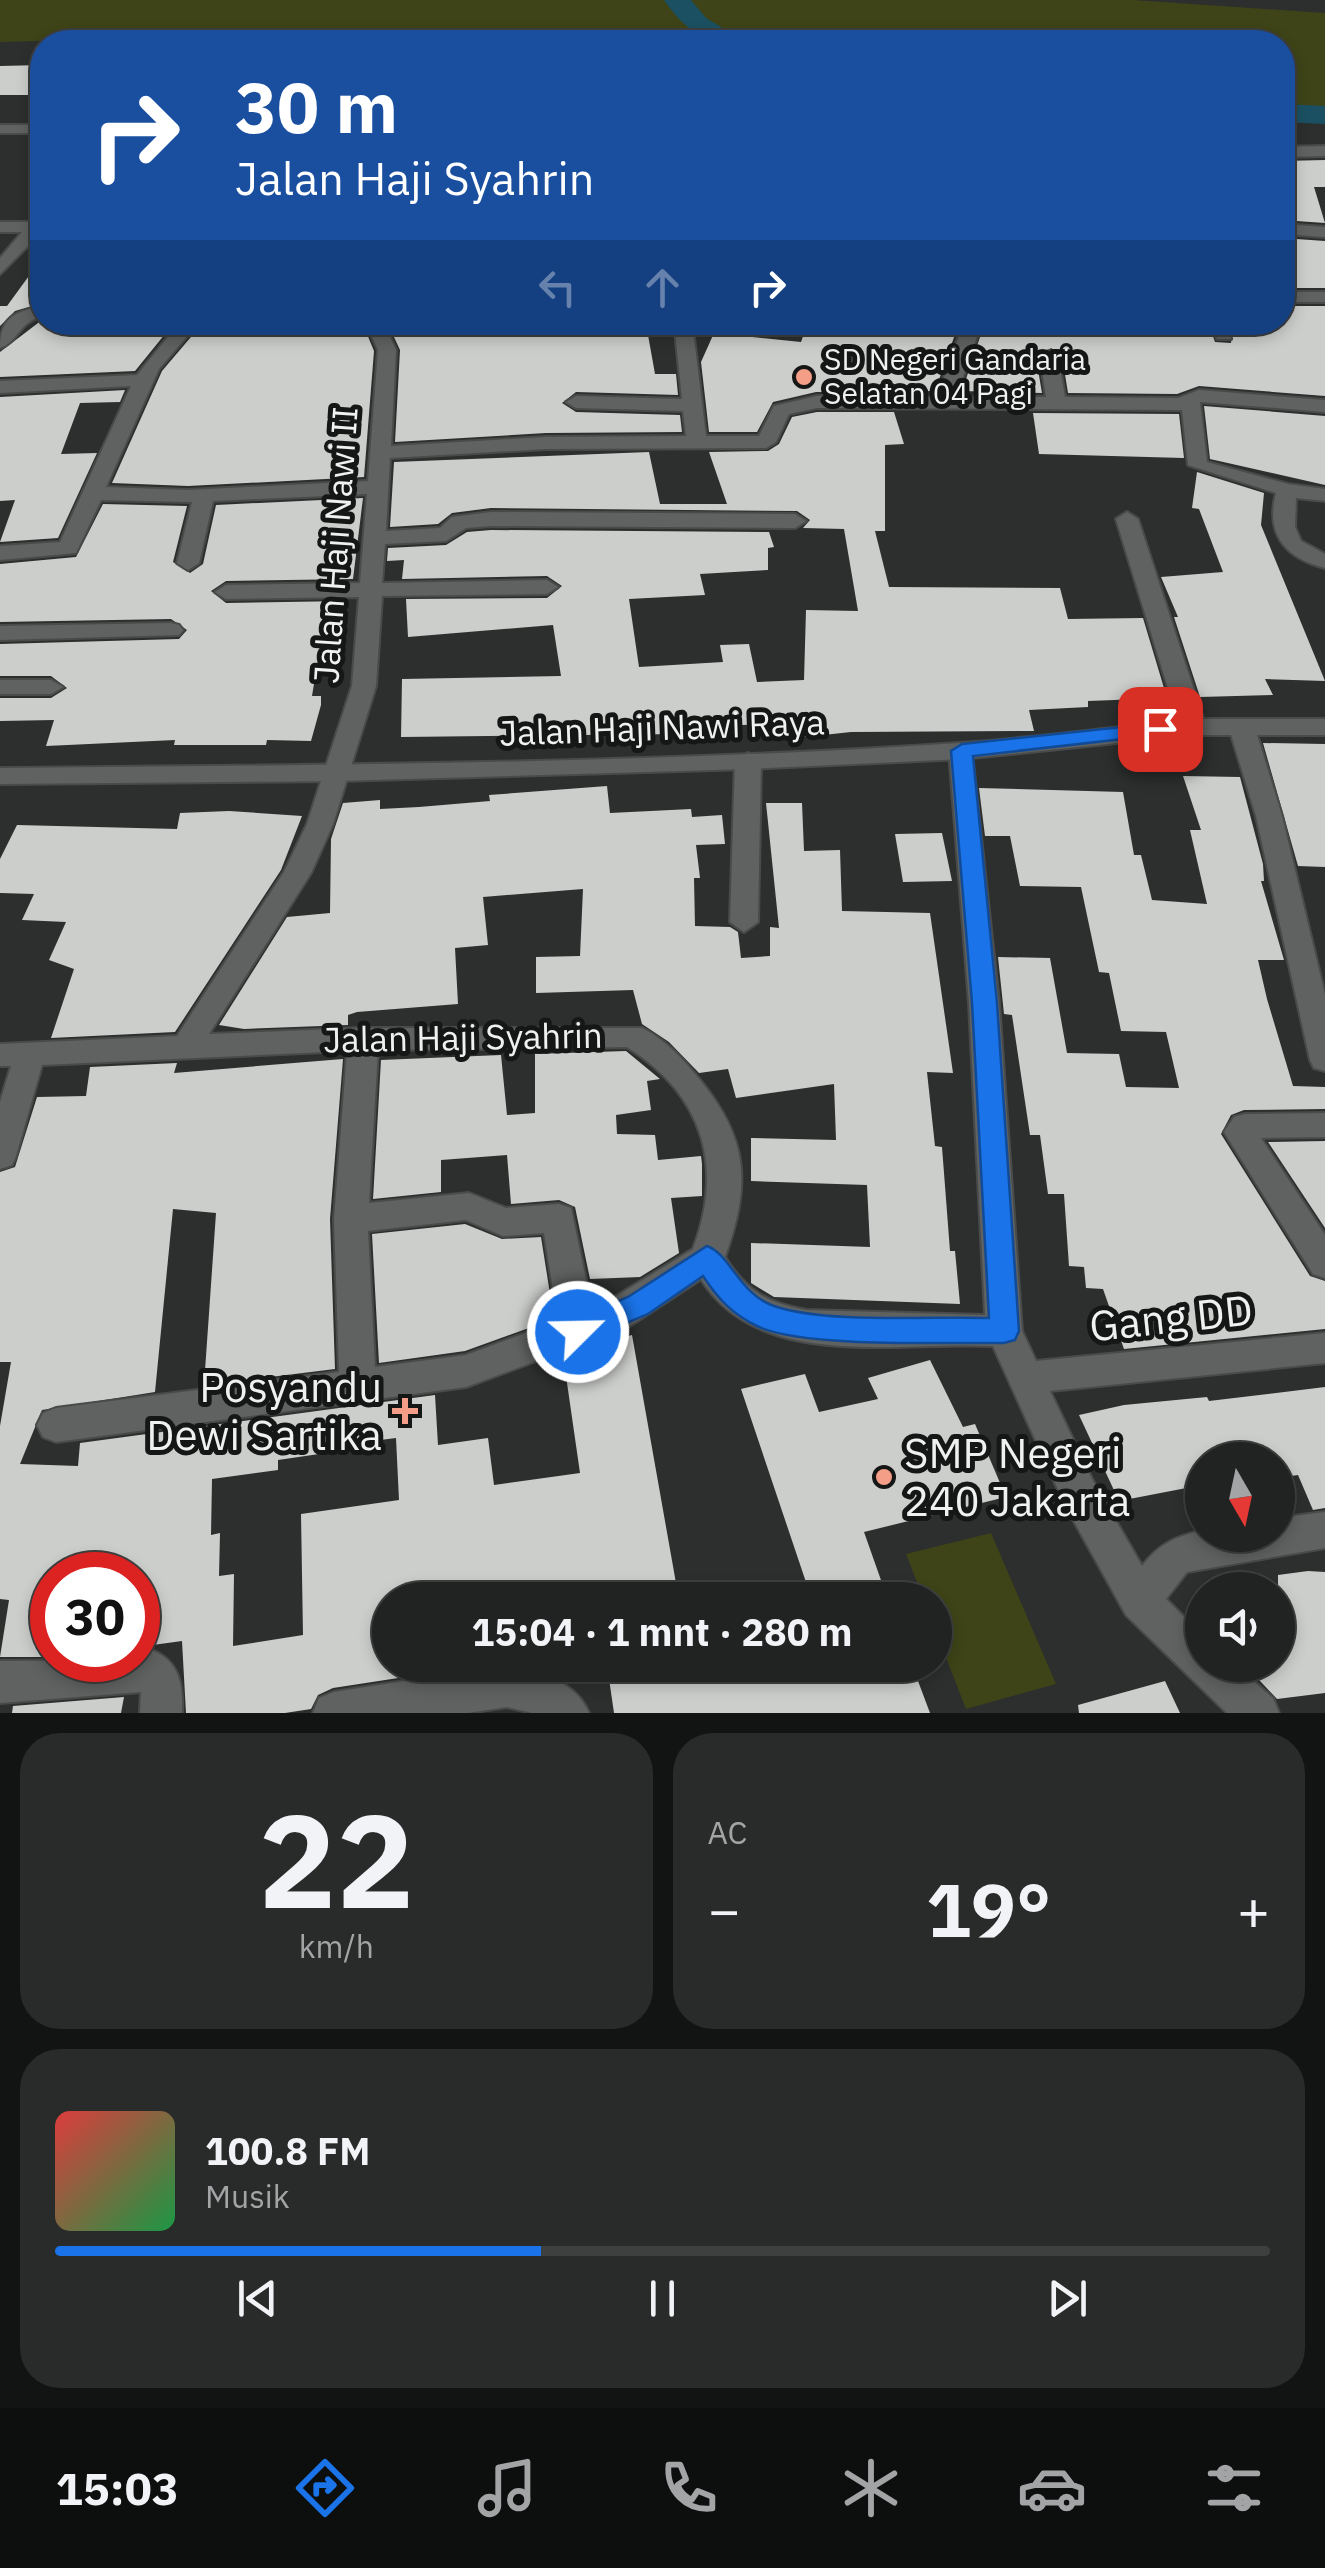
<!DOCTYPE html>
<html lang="id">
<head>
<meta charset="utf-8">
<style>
	body { margin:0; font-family:"IBM Plex Sans",sans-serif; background:#292b2a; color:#f1f3f6; height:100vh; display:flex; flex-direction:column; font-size:38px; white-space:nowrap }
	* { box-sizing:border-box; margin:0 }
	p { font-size:32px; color:#a2a4a5 }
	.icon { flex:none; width:55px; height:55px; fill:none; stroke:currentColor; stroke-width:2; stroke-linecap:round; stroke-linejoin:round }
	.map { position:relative; height:1713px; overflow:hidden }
	.sheet { display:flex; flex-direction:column; gap:20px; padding:20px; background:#121313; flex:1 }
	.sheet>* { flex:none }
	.hud { position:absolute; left:30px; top:30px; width:1265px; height:305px; border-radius:40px; box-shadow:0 5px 15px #0003,0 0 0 2px #3e4040; background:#1a4fa0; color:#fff; overflow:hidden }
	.needle { width:65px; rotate:171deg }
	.tools { position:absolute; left:1185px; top:1442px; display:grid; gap:20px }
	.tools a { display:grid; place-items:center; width:110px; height:110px; border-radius:50%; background:#212322; box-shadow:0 5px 15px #0003,0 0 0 2px #3e4040; font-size:50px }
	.speed { position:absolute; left:30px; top:1552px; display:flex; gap:20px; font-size:50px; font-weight:700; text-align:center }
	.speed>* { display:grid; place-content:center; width:130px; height:130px; border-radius:50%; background:#212322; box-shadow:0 5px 15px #0003,0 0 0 2px #3e4040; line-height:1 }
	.speed .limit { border:15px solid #d22; background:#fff; color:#111 }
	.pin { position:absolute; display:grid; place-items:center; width:85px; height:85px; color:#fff; margin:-42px; border-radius:20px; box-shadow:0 5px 15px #0006 }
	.me { position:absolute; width:110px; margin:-55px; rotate:67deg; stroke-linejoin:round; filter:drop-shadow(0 0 8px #0008) }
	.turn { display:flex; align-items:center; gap:35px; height:210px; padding:0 40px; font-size:45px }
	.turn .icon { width:130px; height:130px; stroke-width:2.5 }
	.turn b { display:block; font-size:70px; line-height:85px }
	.lanes { display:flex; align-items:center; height:95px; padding:0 40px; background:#0003; justify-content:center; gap:50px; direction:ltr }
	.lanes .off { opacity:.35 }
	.big { font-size:75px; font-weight:700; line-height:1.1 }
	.sheet .card { flex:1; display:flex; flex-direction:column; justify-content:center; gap:15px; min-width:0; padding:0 35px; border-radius:40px; background:#292b2a }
	.sheet .dial { align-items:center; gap:0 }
	.dial b { font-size:130px; line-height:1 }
	.song { display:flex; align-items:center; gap:30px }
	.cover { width:120px; height:120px; border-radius:15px; background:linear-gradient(135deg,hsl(0 70% 55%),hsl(140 70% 35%)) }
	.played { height:10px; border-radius:5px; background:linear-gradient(90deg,#1a73e8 40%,#3e4040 40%) }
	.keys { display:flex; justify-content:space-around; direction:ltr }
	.heat { display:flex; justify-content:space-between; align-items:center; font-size:55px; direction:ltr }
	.sheet .tiles { flex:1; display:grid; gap:20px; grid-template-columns:1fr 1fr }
	.card:last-child { grid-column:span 2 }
	.trip { position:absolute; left:372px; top:1582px; width:580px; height:100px; border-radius:50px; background:#212322; box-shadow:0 5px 15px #0003,0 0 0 2px #3e4040; font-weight:700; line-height:100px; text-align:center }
	.dock { display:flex; height:160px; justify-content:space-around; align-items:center; background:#0d0e0e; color:#a2a4a5 }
	.dock .icon { width:70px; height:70px }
	.dock .selected { color:#1a73e8 }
	.dock b { font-size:45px; color:#f1f3f6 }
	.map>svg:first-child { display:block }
	.green { fill:#3e4417 }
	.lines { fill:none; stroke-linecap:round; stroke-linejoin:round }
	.river { fill:#1b5062; fill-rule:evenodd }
	.building { fill:#cccecb; fill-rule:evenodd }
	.minor-casing { stroke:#494b4a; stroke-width:4 }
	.tertiary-casing { stroke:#494b4a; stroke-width:4 }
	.minor { fill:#5f6261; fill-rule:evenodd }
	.tertiary { fill:#5f6261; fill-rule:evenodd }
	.route { fill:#1a73e8; stroke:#114b97; stroke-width:2.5 }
	.poi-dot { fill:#f49e88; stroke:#151716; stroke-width:4 }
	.labels { text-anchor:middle; stroke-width:10; stroke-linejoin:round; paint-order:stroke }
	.far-poi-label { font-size:30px; fill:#eff0f0; stroke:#151716; text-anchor:start }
	.street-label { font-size:35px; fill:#eff0f0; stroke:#151716 }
	.near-street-label { font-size:42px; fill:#eff0f0; stroke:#151716 }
	.near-poi-label { font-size:42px; fill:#eff0f0; stroke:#151716; text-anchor:end }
</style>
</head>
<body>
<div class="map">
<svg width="1325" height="1713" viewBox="0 0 1325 1713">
	<rect width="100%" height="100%" fill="#2c2f2e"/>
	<path class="green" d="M0 0H1133L1325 13V115L1283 113 1282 42H185L186 37 0 42Z
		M991 1533 1056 1684 966 1709 935 1629V1600H924L906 1554Z"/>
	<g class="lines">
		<path class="river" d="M664 0H691L706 18 746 42C706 44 687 33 664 0Z
			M1282 104 1325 106V124L1282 122Z"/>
	</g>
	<path class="building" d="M42 65V95H0V66Z
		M1325 160V187H1314L1325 223 1282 220V161Z
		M1282 238 1325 241V288H1282Z
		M42 258V303L15 311 0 326V306H7Z
		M1282 306H1325V396L1199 386 1177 394 1068 393 1062 356 1051 348 1036 358 1042 393 962 391 985 322H1208L1215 342 1231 343 1233 322H1282Z
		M42 320V322L174 323 135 371 0 377V352Z
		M304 322H362L374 351 364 477 188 486 112 483 162 371 202 324Z
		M387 322H517L516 330 527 337 648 335 655 374H676L678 395 576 392 562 403 576 412 680 415 682 432 546 433 395 442 400 350Z
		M808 322 939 328 958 326 935 391 816 392 773 402 757 432H709L701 362 714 333 801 342Z
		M125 390 120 402 80 403 61 454 97 453 58 538 0 542 15 500 0 501V397Z
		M1204 406 1325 416V485L1210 459Z
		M817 412H894L904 444 885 445V531H875L889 587 1060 588 1068 619 1143 618 1167 698 1088 701V707L1029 710 1034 731 851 732 805 737 800 723 681 727 682 734 401 737 402 679 561 676 553 625 408 637 406 599 547 598 562 586 547 576 402 579 404 560 387 561 388 548 446 545 467 532 491 530 769 532 774 547 768 548V570L700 574 705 595 629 599 639 667 723 662 720 645 749 644 757 682 804 680 806 610 858 611 844 529 803 528 810 520 797 511 491 508 452 513 438 524 390 527 394 462 649 452 660 504H727L709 452 768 451 779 444 792 417Z
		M1033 413 1179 414 1184 458 1039 454Z
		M1197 472 1264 493 1261 525 1325 681 1265 679 1273 695 1200 697 1174 617H1178L1161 577 1223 572 1199 509 1192 508Z
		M363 498 353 579 226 581 211 591 226 603 347 601 334 647H320L312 696H321V705L311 741 267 740 266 745H174L175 740 46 746 54 720 0 721V698H51L67 688 51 676H0V644L179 639 187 630 171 619 0 622V564L76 557 103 504 187 506 173 562 190 573 203 564 216 505Z
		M1263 743 1325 744V867L1298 866Z
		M1183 776 1240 777 1263 864 1264 881H1261L1284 960H1258L1267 999 1293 1086 1325 1087V1109L1244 1110 1231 1115 1221 1134 1310 1276 1325 1281V1329L1124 1349 1103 1289 1086 1288 1084 1267 1069 1266 1064 1194H1048L1040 1135H1030L1012 1015 1004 1014 998 957 1050 958 1067 1053 1119 1054 1126 1087 1179 1088 1166 1032 1121 1031 1109 973 1099 972 1081 887 1020 886 1010 836H985L979 788 1123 792 1134 855H1141L1152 900 1207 904 1190 830H1201Z
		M607 786 610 813 691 809 692 817 722 815 725 844 696 845 700 878H694L695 926 730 927 738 932 741 958 770 956V927L779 928 766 803H802L804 851 840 850 842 911 930 913 953 1073 927 1072 935 1146 942 1147 950 1251H955L960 1304 774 1297 751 1283V1243L870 1247 867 1185 751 1181V1138L836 1140 834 1084 736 1098 728 1069 699 1073 669 1042 642 1024 633 990 536 993V957L580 956 583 889 483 897 488 945 455 948 458 1004 357 1012 348 1015V1025L244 1029 219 1025 287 917 330 913 331 839 343 803 380 800V809L419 807 490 801 489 795Z
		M229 811 302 816 281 870 175 1032 51 1038 74 969 49 960 66 922 22 920 34 894 0 893V859L17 825 177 829 180 813Z
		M942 833 952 881 903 882 895 834Z
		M626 1051 660 1079 647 1081 651 1110 616 1115 617 1134 655 1135 658 1160 701 1156 702 1164V1196L671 1198 679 1253 640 1277 590 1279 575 1207 559 1200 511 1204 507 1155 441 1160V1192L373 1199 381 1060 501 1055 507 1115 535 1113V1054Z
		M343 1059 330 1219 335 1369 204 1385 216 1213 173 1209 155 1392 42 1410 20 1464 78 1466 80 1443 435 1395 438 1445 488 1438 494 1485 580 1473 563 1355 632 1335 679 1600H390V1665H483L333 1688 318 1695 311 1709 285 1713H186L182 1641 138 1647V1575H52V1657H0L9 1600 0 1599V1426L11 1362H0V1172L15 1167 37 1097 86 1096 90 1067 177 1063 174 1073ZM396 1438 399 1500 301 1514 303 1635 233 1646 234 1574 219 1576 220 1533 211 1535 212 1479 278 1470V1460L326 1453V1447Z
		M1325 1141V1228L1268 1142Z
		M465 1224 502 1239 541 1237 554 1319 465 1351 379 1363 372 1234Z
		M930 1360 963 1427 975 1424 1006 1497 864 1532 888 1600H812L741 1389 805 1374 819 1412 878 1399 868 1378Z
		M1325 1387V1508L1313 1510 1298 1475 1278 1478V1460H1202V1485L1119 1501 1079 1415 1124 1405 1207 1397 1209 1401Z
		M1308 1571 1325 1572V1693L1277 1699 1245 1665H1278V1575Z
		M607 1665H912L930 1713H614Z
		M1165 1681 1180 1713H1079L1078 1705Z
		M124 1697 121 1713H12L13 1706Z"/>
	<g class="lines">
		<defs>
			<path id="minor" d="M0 125H42V133H0Z
				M1325 146V156L1282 157V147Z
				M0 222H42V232L0 274V258L22 232H0Z
				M1282 224 1325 227V237L1282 234Z
				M1282 292H1325V302H1282Z
				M42 306V316C18 323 19 341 0 348 0 317 15 312 42 306Z
				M180 322H199L159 369 106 487 188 490 368 481 378 350 365 322H383L396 350 391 446 546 437 686 436 683 411 576 408 566 402 576 396 682 399 675 331 527 333 518 327 523 322H692L706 436H759L774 406 817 396 937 397 964 322H982L956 397H1046L1040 357 1049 351 1058 357 1065 397 1178 398 1199 390 1325 400V412L1200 402 1207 462 1288 484 1325 489V501L1296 498 1295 527 1301 541 1325 554V568C1286 558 1265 535 1276 493L1188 465 1182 410 817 408 789 414 776 442 766 448 546 449 390 458 386 531 440 528 452 517 491 512 795 514 806 521 795 528 491 526 466 528 446 541 385 544 382 583 547 580 558 587 547 594 382 596 376 686 333 824 311 873 209 1034 363 1028H642C666 1040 684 1060 700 1080 750 1141 750 1186 725 1257 746 1291 767 1303 806 1310L985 1315 969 1003 949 751 953 745H971L999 1003 1022 1331 1036 1361 1325 1333V1363L1050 1391 1093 1481 1142 1566C1160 1543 1174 1538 1202 1530V1535H1278V1518L1325 1512V1548L1187 1572 1166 1599 1202 1635V1665H1235L1273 1698 1279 1713H1227L1126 1615 1065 1505 993 1346C901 1341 758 1372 701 1279L628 1327 466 1387 56 1442 43 1437 37 1425 43 1413 56 1408 339 1372 334 1219 347 1051 42 1065 16 1156 12 1165 0 1169V1102L11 1066H0V1044L177 1036 284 872 307 824 352 686 359 597 226 599 215 592 226 585 360 583 367 494 213 501 199 563 188 570 177 563 192 502 101 500 76 553 0 560V546L60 542 131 386 0 393V381L137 375ZM627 1047C704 1095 724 1167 693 1249L602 1305 592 1309 571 1208 559 1204 506 1208 469 1193 369 1203 378 1050ZM466 1220 503 1236 544 1233 558 1321 466 1355 375 1367 368 1231Z
				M1211 322H1229L1231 339H1217Z
				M1127 512 1138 519 1206 727 1202 732H1184L1180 727 1116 519Z
				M171 623 179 625 183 630 179 635 0 640V626Z
				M0 680H51L63 687 51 694H0Z
				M1242 720 1255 728 1282 816 1325 995V1071L1314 1068 1310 1060 1256 816 1229 728Z
				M748 753 761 761 758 922 744 932 730 922 735 761Z
				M1325 1113V1137L1261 1138 1325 1235V1278L1313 1274 1224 1132 1234 1117 1245 1114Z
				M152 1650C180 1662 183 1685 182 1713H140L141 1692 0 1703V1661L138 1660V1651Z
				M507 1665C539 1672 575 1680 589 1713H532L507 1707 468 1713H313L319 1698 334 1692Z"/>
			<path id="tertiary" d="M1193 719H1325V735H1193L962 759 748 769 338 781 0 784V768C320 765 641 764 960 743 1038 738 1115 727 1193 719Z"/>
		</defs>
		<use href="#minor" class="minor-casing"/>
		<use href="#tertiary" class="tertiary-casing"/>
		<use href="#minor" class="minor"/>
		<use href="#tertiary" class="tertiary"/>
	</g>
	<path class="route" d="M1160 723 1170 729 1167 734 973 756 997 1003 1019 1331 1015 1340 1004 1343C947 1342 806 1348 759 1327 733 1315 718 1299 703 1276L648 1314 578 1344 568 1340 563 1332 568 1323 628 1297 707 1246C730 1254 739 1294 774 1306 827 1324 930 1316 989 1318L972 1003 951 751 962 744Z"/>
	<g class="poi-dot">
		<circle cx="804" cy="377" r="10"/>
		<path d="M400 1396h10v10h10v10h-10v10h-10v-10h-10v-10h10z"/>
		<circle cx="884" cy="1477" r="10"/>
	</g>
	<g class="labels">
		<g class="far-poi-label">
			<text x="824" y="370">SD Negeri Gandaria<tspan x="824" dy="34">Selatan 04 Pagi</tspan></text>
		</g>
		<g class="street-label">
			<text transform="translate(336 545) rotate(-86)" y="12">Jalan Haji Nawi II</text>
			<text transform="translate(662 728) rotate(-2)" y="12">Jalan Haji Nawi Raya</text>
			<text transform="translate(463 1038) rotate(-1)" y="12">Jalan Haji Syahrin</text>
		</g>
		<g class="near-street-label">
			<text transform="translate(1171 1318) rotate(-6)" y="15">Gang DD</text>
		</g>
		<g class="near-poi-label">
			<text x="382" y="1402">Posyandu<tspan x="382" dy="48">Dewi Sartika</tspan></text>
			<text x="904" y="1468" text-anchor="start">SMP Negeri<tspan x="904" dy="48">240 Jakarta</tspan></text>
		</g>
	</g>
</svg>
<div class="tools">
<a><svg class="needle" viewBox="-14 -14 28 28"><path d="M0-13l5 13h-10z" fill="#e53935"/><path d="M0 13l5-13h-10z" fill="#a2a4a5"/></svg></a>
<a><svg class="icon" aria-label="sound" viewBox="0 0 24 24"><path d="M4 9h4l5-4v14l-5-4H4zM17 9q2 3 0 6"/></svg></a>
</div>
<div class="speed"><div class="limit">30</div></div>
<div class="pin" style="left:1160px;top:729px;background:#d93025"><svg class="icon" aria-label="arrive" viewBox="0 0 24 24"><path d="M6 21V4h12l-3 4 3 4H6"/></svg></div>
<svg class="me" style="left:578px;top:1332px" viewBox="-20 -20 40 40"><circle r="17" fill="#1a73e8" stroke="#fff" stroke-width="3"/><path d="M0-11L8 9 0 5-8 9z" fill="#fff"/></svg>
<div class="trip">15:04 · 1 mnt · 280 m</div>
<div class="hud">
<div class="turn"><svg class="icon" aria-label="right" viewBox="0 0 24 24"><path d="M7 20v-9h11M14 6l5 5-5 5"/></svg><div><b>30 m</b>Jalan Haji Syahrin</div></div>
<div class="lanes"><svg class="icon off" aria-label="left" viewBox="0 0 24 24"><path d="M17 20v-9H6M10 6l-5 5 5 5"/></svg><svg class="icon off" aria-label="ahead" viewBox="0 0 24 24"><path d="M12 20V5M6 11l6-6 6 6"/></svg><svg class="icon" aria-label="right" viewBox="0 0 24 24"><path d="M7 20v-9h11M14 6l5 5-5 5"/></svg></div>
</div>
</div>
<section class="sheet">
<div class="tiles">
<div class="card dial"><b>22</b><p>km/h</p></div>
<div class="card"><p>AC</p>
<div class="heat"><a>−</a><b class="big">19°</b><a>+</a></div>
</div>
<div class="card">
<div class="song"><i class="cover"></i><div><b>100.8 FM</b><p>Musik</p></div></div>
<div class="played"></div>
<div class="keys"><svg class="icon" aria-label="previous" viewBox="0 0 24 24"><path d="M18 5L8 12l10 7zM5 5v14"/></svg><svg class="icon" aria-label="pause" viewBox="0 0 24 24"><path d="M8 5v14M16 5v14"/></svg><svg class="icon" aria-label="next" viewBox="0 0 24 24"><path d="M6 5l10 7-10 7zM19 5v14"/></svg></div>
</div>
</div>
</section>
<nav class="dock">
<b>15:03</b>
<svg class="icon selected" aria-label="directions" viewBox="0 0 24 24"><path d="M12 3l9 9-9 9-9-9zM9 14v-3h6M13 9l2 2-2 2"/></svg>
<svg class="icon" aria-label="music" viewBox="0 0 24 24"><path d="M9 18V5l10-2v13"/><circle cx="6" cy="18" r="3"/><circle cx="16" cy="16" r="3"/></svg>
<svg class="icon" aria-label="phone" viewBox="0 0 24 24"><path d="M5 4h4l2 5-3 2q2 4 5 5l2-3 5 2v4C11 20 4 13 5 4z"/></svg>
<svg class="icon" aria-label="climate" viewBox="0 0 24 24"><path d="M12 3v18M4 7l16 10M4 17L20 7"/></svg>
<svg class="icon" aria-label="car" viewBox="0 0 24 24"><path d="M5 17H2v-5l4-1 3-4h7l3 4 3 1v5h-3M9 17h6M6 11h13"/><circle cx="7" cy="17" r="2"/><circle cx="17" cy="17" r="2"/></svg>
<svg class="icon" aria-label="filters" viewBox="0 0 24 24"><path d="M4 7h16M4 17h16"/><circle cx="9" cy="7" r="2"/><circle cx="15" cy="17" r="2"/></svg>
</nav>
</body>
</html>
